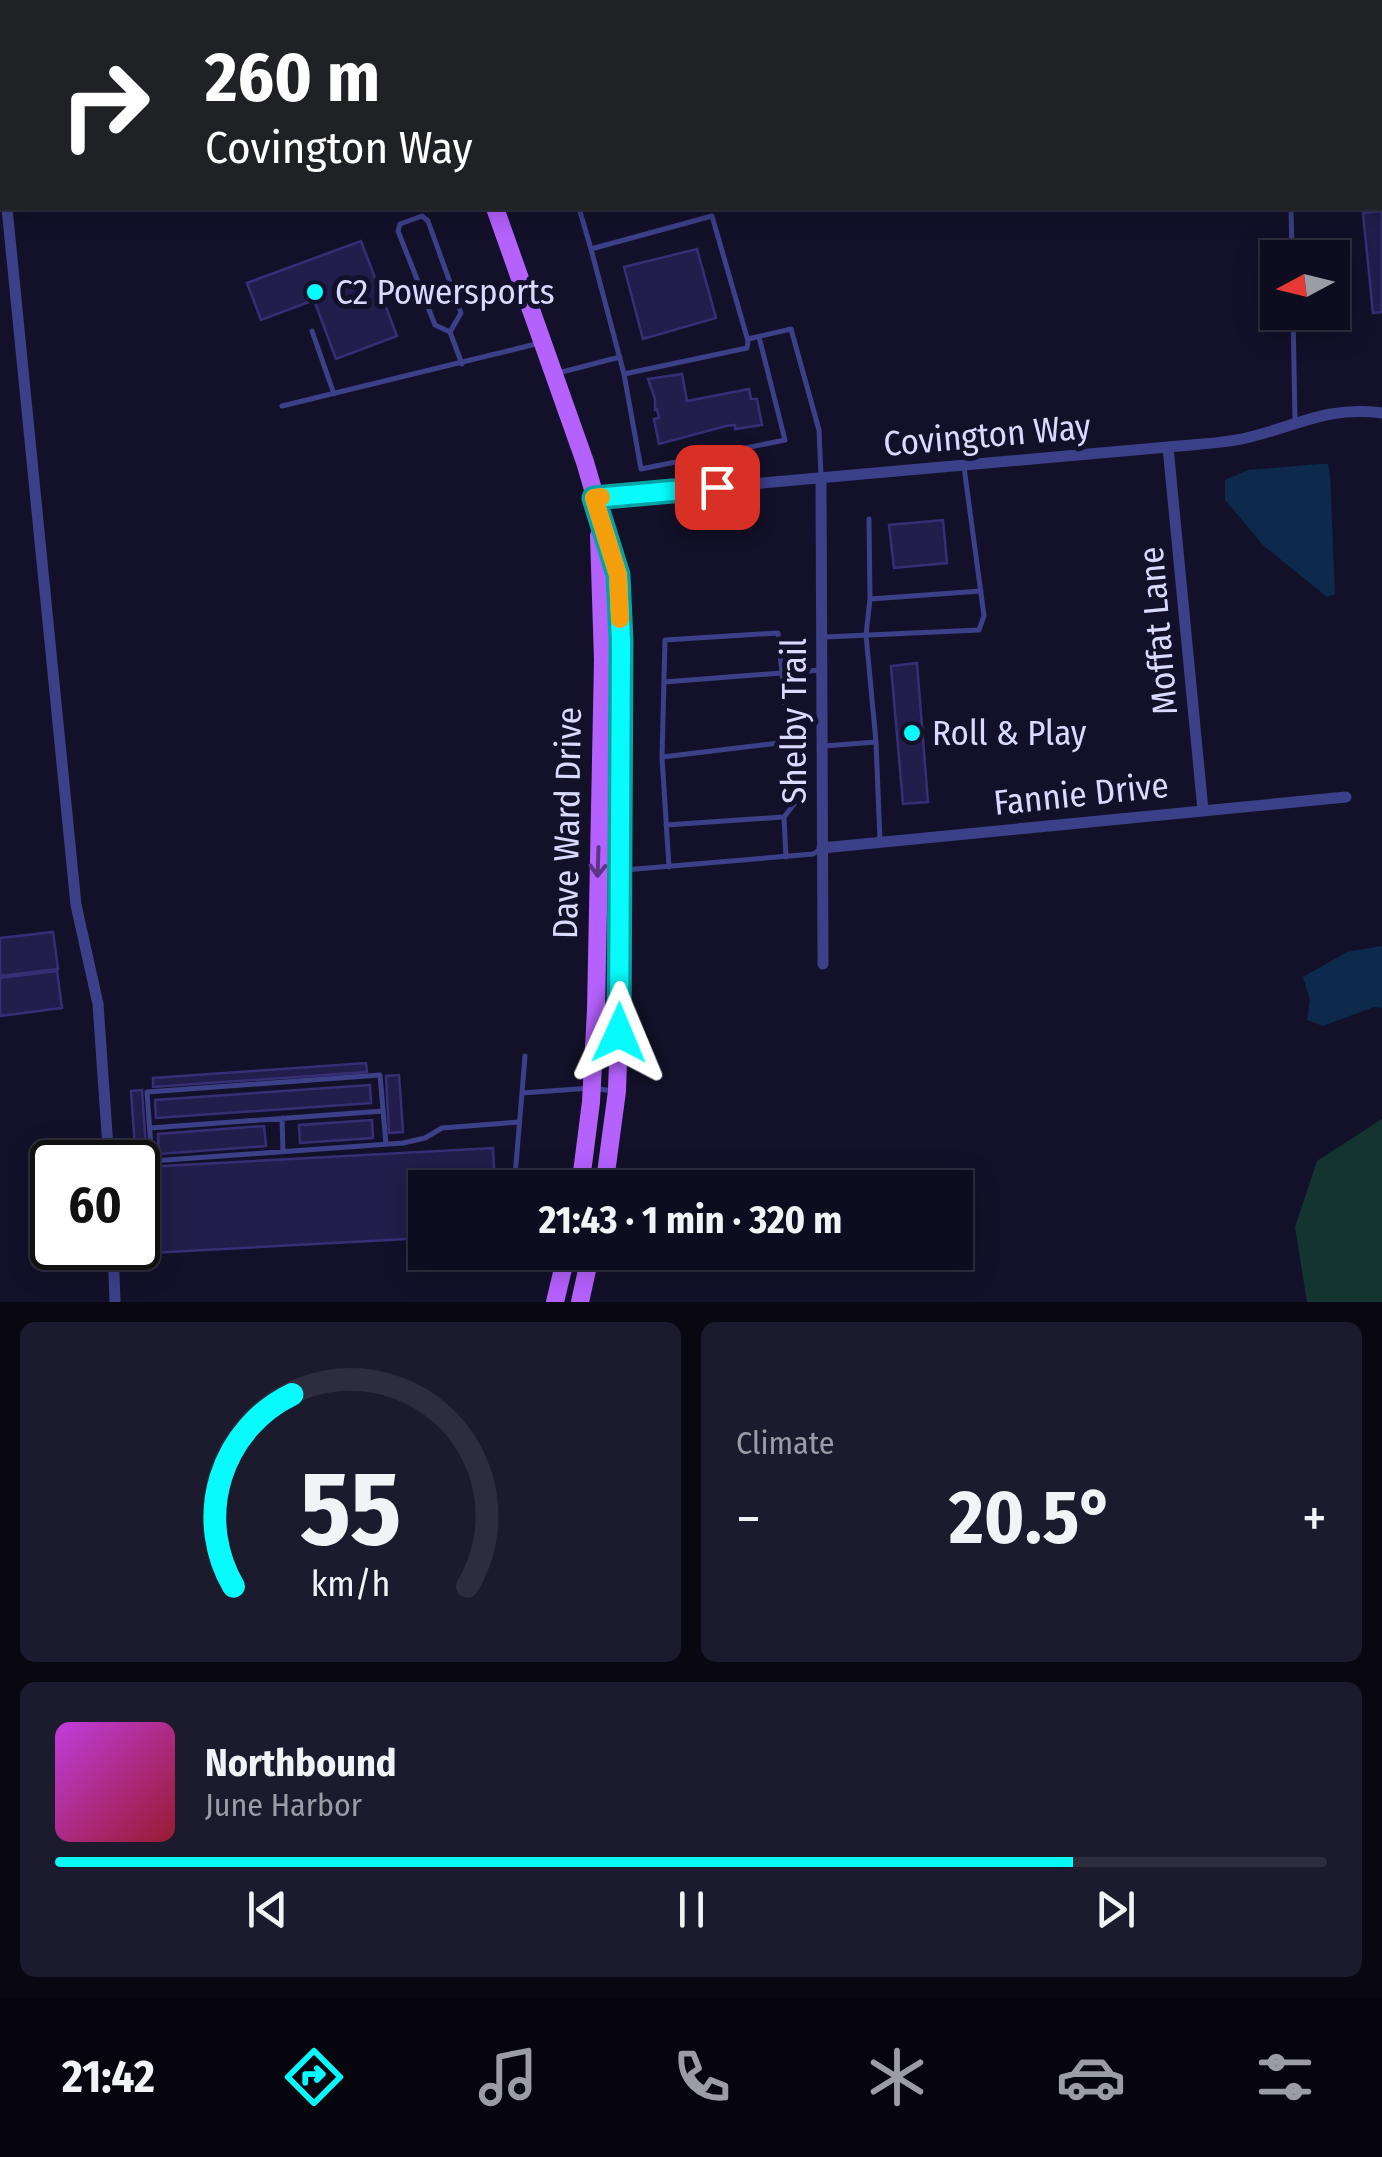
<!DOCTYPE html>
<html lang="en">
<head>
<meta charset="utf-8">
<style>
	body { margin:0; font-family:"Fira Sans Condensed",sans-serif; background:#1c1b2d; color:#f1f3f6; height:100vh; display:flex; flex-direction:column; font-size:38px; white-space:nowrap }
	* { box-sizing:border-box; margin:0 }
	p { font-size:32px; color:#9b9ca5 }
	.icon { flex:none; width:55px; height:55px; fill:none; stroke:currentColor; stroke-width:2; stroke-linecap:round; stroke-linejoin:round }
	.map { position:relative; height:1302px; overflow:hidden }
	.sheet { display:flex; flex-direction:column; gap:20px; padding:20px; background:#080712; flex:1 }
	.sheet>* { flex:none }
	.hud { position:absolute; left:0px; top:0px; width:1382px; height:210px; box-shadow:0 5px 25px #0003,0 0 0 2px #2e2d3e; background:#202124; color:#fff; overflow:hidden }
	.needle { width:65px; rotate:263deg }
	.buttons { position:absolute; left:1260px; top:240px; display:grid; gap:20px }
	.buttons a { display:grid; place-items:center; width:90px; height:90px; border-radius:0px; background:#0e0d20; box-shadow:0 5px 25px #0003,0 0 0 2px #2e2d3e; font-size:50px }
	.speed { position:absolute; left:30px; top:1140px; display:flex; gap:20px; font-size:50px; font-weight:700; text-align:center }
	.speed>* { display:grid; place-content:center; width:130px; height:130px; border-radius:50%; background:#0e0d20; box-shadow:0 5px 25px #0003,0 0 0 2px #2e2d3e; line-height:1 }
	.speed .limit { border:5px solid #111; border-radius:15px; background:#fff; color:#111 }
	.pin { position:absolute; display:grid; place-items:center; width:85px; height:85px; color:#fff; margin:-42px; border-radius:20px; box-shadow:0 5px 15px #0006 }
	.me { position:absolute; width:110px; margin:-55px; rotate:1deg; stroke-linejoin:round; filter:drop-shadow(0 0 8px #0008) }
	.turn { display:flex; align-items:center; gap:35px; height:210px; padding:0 40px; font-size:45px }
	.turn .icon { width:130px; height:130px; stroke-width:2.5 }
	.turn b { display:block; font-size:70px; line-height:85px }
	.big { font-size:75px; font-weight:700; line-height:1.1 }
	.sheet .card { flex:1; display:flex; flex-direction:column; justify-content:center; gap:15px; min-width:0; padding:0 35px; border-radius:15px; background:#1c1b2d }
	.sheet .dial { align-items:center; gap:0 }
	.dial svg { height:260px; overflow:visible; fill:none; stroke:#2e2d3e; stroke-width:7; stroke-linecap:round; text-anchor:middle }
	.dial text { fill:#f1f3f6; stroke:none }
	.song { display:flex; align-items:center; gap:30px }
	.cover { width:120px; height:120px; border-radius:15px; background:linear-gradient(135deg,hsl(290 70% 55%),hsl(350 70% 35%)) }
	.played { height:10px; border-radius:5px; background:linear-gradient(90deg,#07fbfd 80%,#2e2d3e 80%) }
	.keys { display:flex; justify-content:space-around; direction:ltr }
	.heat { display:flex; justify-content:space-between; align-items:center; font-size:55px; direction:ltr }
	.sheet .tiles { flex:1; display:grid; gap:20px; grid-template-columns:1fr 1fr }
	.card:last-child { grid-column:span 2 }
	.trip { position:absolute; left:408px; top:1170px; width:565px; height:100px; border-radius:0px; background:#0e0d20; box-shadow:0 5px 25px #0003,0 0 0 2px #2e2d3e; font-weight:700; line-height:100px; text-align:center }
	.dock { display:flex; height:160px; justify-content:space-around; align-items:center; background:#06050d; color:#9b9ca5 }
	.dock .icon { width:70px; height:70px }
	.dock .active { color:#07fbfd }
	.dock b { font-size:45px; color:#f1f3f6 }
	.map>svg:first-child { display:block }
	.green { fill:#143430 }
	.water { fill:#0d2a4c }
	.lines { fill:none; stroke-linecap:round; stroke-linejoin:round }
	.stream { stroke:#0d2a4c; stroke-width:4 }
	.building { fill:#221d4a; stroke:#372f76; stroke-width:2.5 }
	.lane { stroke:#3c4088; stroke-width:5 }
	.street { stroke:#3c4088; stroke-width:11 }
	.primary { stroke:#b561fe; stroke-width:18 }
	.oneway { stroke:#5c3589 }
	.route-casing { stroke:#05a3a4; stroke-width:25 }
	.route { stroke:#07fbfd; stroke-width:18 }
	.slow { stroke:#f59e0b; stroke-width:18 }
	.poi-dot { fill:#07fbfd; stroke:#13112a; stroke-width:4 }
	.labels { text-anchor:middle; stroke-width:10; stroke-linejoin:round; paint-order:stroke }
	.poi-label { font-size:35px; fill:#dadaff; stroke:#13112a; text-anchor:start }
	.street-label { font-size:35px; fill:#dadaff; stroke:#13112a }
</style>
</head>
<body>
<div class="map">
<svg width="1382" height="1302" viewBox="0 0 1382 1302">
	<rect width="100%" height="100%" fill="#13112a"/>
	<path class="green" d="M1051 0H1382V105L1380 2H1042Z
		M1382 1119V1302H1307L1295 1227 1317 1161Z"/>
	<path class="water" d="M1319 464H1328L1330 475 1335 594 1327 597 1263 545 1225 500V480L1248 470Z
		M1382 946V1008L1374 1007 1323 1026 1307 1020 1310 1000 1303 977 1347 952Z"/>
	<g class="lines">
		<path class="stream" d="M800 2 807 0
			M18 210 25 208"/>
	</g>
	<path class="building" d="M1382 211V312L1373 313 1363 213Z
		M361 241 397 336 336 359 314 300 261 320 247 283Z
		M697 249 716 318 643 339 624 267Z
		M682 374 687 401 749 389 751 399H757L762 425 735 429V425L726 426 659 444 654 419 659 418 657 409 655 410V399L648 379Z
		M943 520 947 563 894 568 889 525Z
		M917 663 928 802 903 804 891 666Z
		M53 932 58 969 0 976V938Z
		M57 971 62 1008 0 1016V978Z
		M366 1063 367 1072 153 1087V1078Z
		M399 1075 403 1132 389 1133 386 1076Z
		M370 1085 371 1103 156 1118 155 1100Z
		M142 1090 147 1162H136L131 1091Z
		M372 1120 373 1138 300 1143 299 1125Z
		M264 1126 266 1146 159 1154 158 1134Z
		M493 1148 495 1188H425V1238L150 1253 145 1167Z"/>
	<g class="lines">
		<path class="lane" d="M1355 0V2
			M1380 63H1382
			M579 208 591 249
			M1291 208 1292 258
			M1293 312 1295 422
			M312 331 334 394
			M450 332 461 313 428 221 422 216 400 224 398 231 435 325 450 332 462 364
			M748 339 791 329 819 430 821 475
			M558 373 620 357
			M624 374 747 348 748 341 712 216 591 249 624 374 641 469 785 440 759 337
			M282 406 540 343
			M869 519 870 599 866 635 876 742 880 841
			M870 599 981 591
			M825 637 979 630 984 616 964 467
			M664 682 821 670
			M824 746 876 742
			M662 757 788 742
			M666 825 783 817
			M669 867 662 757 665 640 778 633 795 803 784 817 786 857
			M624 870 813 854 821 849
			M522 1093 525 1056
			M282 1118 283 1152
			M150 1128 383 1111
			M386 1144 380 1075 147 1092 152 1161 403 1143 425 1138 442 1128 519 1122
			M514 1188 522 1093 591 1088 614 1091"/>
		<path class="street" d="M0 165 2 179
			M7 208 76 905 98 1004 109 1162
			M1168 447 1203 810
			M821 478 823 964
			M594 498 1168 447C1194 444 1221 444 1246 438 1298 426 1325 406 1382 413
			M822 848 1346 797
			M113 1248 115 1302"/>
		<path class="primary" d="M329 0 333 2
			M420 2H423
			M495 208 585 462 618 575 623 674 620 1004 617 1091 604 1188
			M580 1188 591 1102 596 1010 603 660 599 536
			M555 1302 567 1252
			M580 1302 591 1252"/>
	</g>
	<defs><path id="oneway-shaft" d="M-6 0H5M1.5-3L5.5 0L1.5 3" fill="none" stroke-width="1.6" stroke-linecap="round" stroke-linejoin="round" transform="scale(2.5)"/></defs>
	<use class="oneway" href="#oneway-shaft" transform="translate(598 862) rotate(92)"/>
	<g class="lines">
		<defs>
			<path id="route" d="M619 1033 621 641 618 575 594 498 717 487"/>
		</defs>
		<use href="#route" class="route-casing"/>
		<use href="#route" class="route"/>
		<path class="slow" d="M601 497 594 498 618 575 620 619"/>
	</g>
	<g class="poi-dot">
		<circle cx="315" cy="292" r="10"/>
		<circle cx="912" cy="733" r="10"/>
	</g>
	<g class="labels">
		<g class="poi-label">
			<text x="335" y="304">C2 Powersports</text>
			<text x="932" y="745">Roll &amp; Play</text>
		</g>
		<g class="street-label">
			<text transform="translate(987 435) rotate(-5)" y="12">Covington Way</text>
			<text transform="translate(1158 631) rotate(-95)" y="12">Moffat Lane</text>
			<text transform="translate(794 721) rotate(-90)" y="12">Shelby Trail</text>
			<text transform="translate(1081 794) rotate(-6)" y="12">Fannie Drive</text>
			<text transform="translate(567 823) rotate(-89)" y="12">Dave Ward Drive</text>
		</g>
	</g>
</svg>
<div class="buttons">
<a><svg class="needle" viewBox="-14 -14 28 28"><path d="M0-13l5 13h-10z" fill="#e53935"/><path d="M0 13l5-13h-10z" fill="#9b9ca5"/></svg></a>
</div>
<div class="speed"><div class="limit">60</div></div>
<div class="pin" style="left:717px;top:487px;background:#d93025"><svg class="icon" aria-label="arrive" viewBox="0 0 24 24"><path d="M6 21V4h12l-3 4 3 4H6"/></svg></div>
<svg class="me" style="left:619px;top:1033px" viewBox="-20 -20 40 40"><path d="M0-17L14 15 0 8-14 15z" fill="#07fbfd" stroke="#fff" stroke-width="4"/></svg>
<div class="trip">21:43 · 1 min · 320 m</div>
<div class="hud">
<div class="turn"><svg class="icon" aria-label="right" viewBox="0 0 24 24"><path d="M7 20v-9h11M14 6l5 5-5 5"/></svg><div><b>260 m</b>Covington Way</div></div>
</div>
</div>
<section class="sheet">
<div class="tiles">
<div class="card dial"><svg viewBox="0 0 100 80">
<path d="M14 69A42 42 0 1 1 86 69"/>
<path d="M14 69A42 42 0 0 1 32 10" stroke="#07fbfd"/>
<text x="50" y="56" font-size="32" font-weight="700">55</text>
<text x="50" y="72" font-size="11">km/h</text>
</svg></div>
<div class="card"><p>Climate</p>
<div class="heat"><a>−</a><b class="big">20.5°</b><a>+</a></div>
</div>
<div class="card">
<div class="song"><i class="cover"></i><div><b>Northbound</b><p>June Harbor</p></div></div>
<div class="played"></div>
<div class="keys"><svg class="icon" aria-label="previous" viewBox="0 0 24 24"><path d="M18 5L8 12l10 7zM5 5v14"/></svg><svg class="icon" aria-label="pause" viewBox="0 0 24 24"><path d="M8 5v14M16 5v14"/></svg><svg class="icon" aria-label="next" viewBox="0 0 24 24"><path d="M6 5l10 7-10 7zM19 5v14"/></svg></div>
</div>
</div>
</section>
<nav class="dock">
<b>21:42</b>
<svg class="icon active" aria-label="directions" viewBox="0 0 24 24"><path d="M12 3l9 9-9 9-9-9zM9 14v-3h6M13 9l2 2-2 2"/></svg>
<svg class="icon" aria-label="music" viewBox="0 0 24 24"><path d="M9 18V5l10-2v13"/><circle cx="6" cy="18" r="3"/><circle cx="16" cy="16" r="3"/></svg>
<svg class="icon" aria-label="phone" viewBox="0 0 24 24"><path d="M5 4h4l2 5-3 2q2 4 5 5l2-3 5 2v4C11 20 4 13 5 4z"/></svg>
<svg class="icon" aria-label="climate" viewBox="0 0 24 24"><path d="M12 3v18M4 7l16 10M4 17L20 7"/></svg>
<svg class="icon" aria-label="car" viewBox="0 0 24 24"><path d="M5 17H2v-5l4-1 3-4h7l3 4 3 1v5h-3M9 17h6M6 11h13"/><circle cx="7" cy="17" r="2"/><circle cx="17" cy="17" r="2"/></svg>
<svg class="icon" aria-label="filters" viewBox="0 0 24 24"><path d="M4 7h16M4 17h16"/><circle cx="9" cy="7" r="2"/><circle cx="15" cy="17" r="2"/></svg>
</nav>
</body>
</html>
